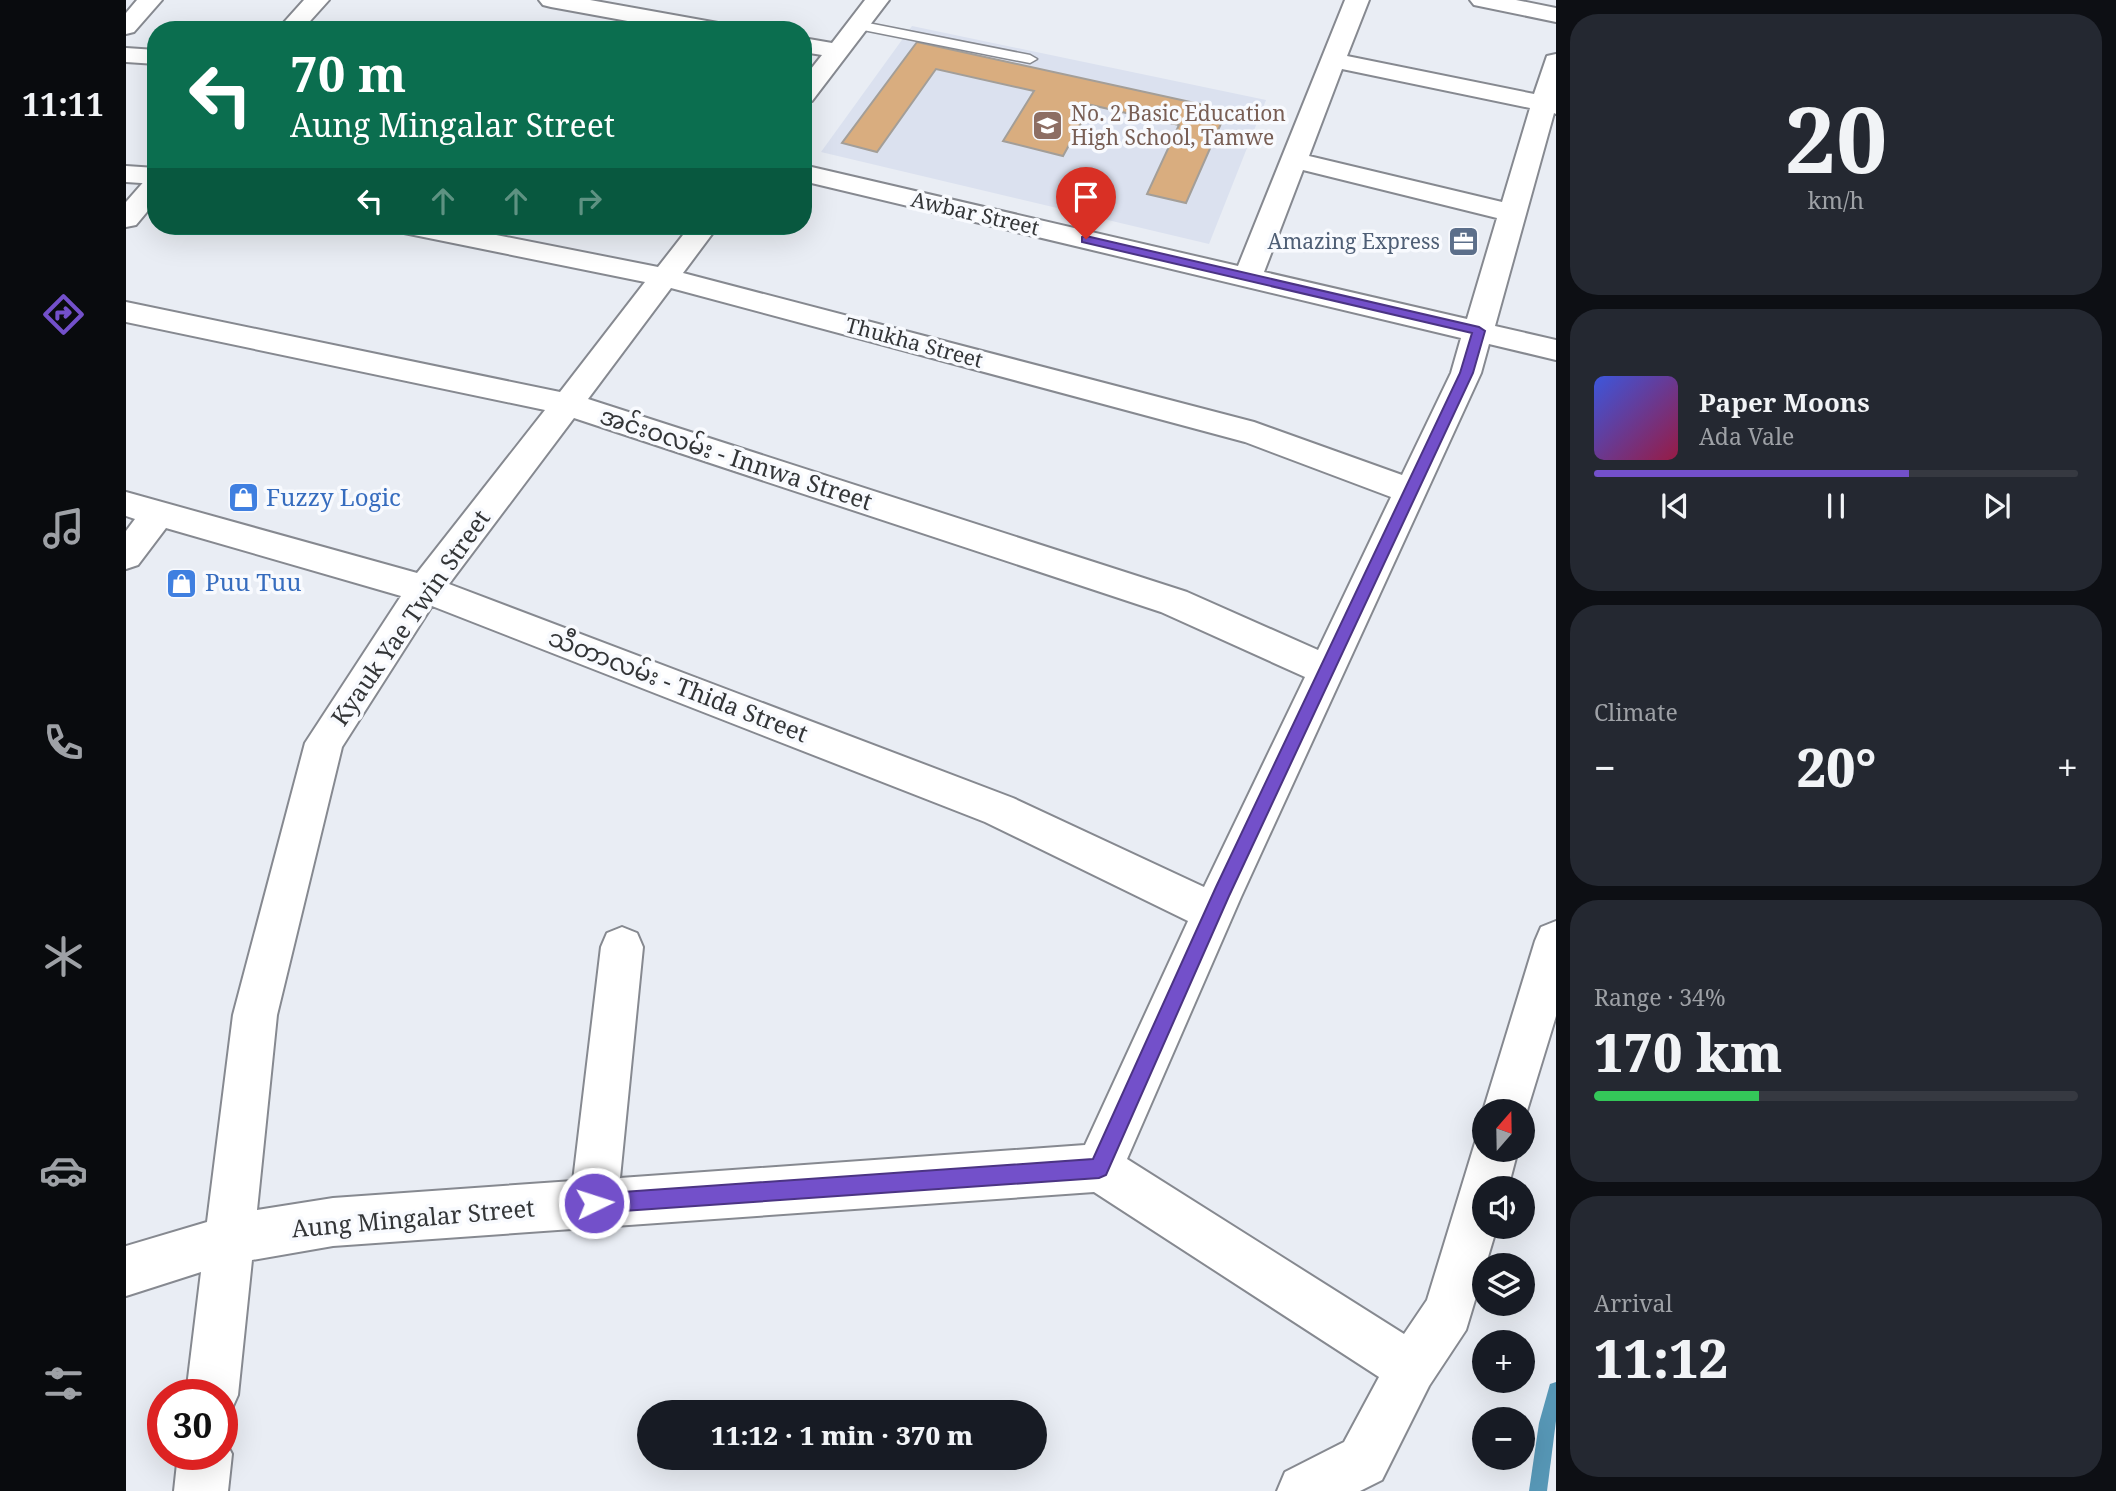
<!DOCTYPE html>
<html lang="en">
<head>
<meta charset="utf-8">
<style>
	body { margin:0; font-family:"Noto Serif","Noto Sans Myanmar",serif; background:#242831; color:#f1f3f6; height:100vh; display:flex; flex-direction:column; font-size:26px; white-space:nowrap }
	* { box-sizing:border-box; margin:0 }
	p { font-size:23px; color:#9ea1a6 }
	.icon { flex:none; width:38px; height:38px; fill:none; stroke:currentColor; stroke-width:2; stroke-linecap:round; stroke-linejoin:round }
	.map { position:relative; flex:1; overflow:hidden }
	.panel { display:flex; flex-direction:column; gap:14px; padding:14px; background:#0d0f14; width:560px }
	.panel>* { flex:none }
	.top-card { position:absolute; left:21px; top:21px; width:665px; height:214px; border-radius:28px; box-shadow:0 7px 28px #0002; background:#0b6e4f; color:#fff; overflow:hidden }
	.needle { width:46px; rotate:20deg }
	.fabs { position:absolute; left:1346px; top:1099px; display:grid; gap:14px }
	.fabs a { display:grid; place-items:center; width:63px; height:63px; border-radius:50%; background:#171b24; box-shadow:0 7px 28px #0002; font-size:35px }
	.speed { position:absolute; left:21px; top:1379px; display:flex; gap:14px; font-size:35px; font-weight:700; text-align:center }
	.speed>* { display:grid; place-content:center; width:91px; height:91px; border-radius:50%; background:#171b24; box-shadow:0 7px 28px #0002; line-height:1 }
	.speed .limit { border:10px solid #d22; background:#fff; color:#111 }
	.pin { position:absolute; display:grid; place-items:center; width:60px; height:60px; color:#fff; margin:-72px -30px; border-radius:50% 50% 50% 0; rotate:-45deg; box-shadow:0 0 7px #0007 }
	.pin .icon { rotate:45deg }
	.me { position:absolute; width:77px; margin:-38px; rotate:86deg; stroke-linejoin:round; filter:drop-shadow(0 0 5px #0008) }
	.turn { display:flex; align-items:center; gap:24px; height:147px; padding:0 28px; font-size:32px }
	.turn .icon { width:91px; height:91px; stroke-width:2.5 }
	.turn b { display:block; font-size:49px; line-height:60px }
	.lanes { display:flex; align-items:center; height:66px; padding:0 28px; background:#0003; justify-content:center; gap:35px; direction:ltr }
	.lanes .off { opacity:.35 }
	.big { font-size:52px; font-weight:800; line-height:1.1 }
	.panel .card { flex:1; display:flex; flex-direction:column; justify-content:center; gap:10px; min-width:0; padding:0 24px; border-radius:28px; background:#242831 }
	.panel .dial { align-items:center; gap:0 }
	.dial b { font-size:91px; line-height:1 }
	.song { display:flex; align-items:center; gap:21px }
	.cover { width:84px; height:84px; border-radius:10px; background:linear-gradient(135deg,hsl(230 70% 55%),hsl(340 70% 35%)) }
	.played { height:7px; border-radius:4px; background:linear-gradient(90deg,#7350ca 65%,#363941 65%) }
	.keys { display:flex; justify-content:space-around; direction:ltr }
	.heat { display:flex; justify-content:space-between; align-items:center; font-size:38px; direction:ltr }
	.charge { height:10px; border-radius:5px; background:linear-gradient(90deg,#34c759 34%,#363941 0) }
	.trip { position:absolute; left:511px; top:1400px; width:410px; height:70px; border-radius:35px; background:#171b24; box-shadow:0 7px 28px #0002; font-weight:800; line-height:70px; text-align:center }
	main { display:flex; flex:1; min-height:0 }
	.dock { display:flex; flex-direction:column; width:126px; justify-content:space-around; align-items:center; background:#090b0e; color:#9ea1a6 }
	.dock .icon { width:49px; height:49px }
	.dock .current { color:#7350ca }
	.dock b { font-size:32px; color:#f1f3f6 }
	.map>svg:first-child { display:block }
	.built { fill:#dbe1ef }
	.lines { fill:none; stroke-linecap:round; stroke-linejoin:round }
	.stream { fill:#5797b6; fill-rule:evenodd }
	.building { fill:#d9ad7f; stroke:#a39e98; stroke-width:2 }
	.lane-casing { stroke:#868990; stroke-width:3 }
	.street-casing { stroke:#868990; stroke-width:4 }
	.secondary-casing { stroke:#868990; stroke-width:4 }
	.lane { fill:#fff; fill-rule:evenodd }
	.street { fill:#fff; fill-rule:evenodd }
	.secondary { fill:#fff; fill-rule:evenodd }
	.route { fill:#7350ca; stroke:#4b3483; stroke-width:2 }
	.labels { text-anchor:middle; stroke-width:7; stroke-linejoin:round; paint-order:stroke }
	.far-education-label { font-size:21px; fill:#785e54; stroke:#f8fafe; text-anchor:start }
	.far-street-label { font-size:21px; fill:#333537; stroke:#f8fafe }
	.far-service-label { font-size:21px; fill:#4e5e75; stroke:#f8fafe; text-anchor:end }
	.street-label { font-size:24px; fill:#333537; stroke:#f8fafe }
	.shop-label { font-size:24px; fill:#366cbe; stroke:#f8fafe; text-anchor:start }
</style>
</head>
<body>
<main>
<nav class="dock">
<b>11:11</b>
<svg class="icon current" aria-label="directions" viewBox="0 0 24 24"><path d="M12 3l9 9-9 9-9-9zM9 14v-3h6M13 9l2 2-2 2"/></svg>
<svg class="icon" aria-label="music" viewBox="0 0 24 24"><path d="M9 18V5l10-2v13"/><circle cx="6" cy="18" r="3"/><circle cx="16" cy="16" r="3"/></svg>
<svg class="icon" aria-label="phone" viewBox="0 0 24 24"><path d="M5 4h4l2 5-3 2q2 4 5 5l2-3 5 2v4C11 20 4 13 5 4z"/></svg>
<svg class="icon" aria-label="climate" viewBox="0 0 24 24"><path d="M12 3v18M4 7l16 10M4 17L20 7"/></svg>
<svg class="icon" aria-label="car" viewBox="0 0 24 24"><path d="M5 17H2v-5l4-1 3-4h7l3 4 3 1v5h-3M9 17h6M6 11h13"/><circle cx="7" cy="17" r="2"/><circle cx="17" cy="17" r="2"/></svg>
<svg class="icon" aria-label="filters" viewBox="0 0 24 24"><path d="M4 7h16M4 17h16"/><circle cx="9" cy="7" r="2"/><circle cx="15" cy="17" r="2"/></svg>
</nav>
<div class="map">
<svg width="1430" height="1491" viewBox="0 0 1430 1491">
	<rect width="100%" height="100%" fill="#e9edf4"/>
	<path class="built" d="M786 26 1140 100 1083 244 695 152Z"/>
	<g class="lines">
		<path class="stream" d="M1430 1382V1421L1421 1491H1403L1413 1423 1424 1384Z"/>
	</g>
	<path class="building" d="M791 42 1101 110 1060 203 1021 194 1053 125 965 105 937 156 877 141 908 91 810 69 751 152 716 143Z"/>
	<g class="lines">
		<defs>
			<path id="lane" d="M732 21 904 55 911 59 904 63 727 28V22Z"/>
			<path id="street" d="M11 0H36L8 32 0 34V13Z
				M413 0H464L592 23 600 25 604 30H551L425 7 417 5Z
				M739 0H763L686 101 677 103V79L696 55 677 52V38L706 43Z
				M1219 0H1243L1221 56 1408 94 1421 56 1430 54V114L1428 113 1369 326 1430 340V360L1363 344 1355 373 1115 897 1001 1159 1278 1334 1301 1300 1352 1133 1358 1131V1150H1392L1382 1188H1358V1227H1371L1340 1330 1303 1386 1256 1480 1234 1491H1151L1159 1472 1218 1442 1253 1377 968 1192 207 1246 126 1260 112 1395 104 1413 96 1417V1395H60L75 1272 0 1296V1246L81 1222 107 1015 179 743 275 596 40 528 12 565 0 569V531L9 519 0 516V492L291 573 419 410 0 322V302L434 392 519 282 283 234 273 232 269 226H325L532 267 564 226H592L557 273 1128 422 1276 475 1325 373 1335 338 677 181V165L1112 266ZM1216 69 1404 108 1376 202 1183 156ZM1177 170 1371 218 1341 319 1138 272ZM545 288 1119 442 1265 497 1192 650 1061 592 462 399ZM448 418 1035 612 1179 677 1078 887 887 798 323 584ZM306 606 859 822 1062 921 959 1145 494 1178 517 947 511 933 496 927 481 933 475 947 447 1181 207 1198 131 1210 151 1015 216 747Z
				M1344 0H1390L1430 8V22L1348 5Z
				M0 48 30 50V64L0 62Z
				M0 166 30 168V184L0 182Z
				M1430 921V1016L1396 1127V1111H1358V1114L1357 1111 1409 941 1415 927Z
				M96 1435 106 1454 102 1491H48L52 1454H96Z"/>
			<path id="secondary" d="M178 0H203L176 30H151Z
				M30 176V201L10 225 0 227V202L21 178Z"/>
		</defs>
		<use href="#lane" class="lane-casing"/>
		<use href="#street" class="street-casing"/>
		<use href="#secondary" class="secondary-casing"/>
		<use href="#lane" class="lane"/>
		<use href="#street" class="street"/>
		<use href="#secondary" class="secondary"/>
	</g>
	<path class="route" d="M960 236 1353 327 1359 331 1347 373 1103 896 980 1175 973 1178 468 1213 461 1210 458 1203 461 1196 468 1194 967 1159 1090 887 1334 373 1346 333 956 242V237Z"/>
	<defs>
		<symbol id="school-square" viewBox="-11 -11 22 22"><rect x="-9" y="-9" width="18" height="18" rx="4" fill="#8d6e63" stroke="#f8fafe"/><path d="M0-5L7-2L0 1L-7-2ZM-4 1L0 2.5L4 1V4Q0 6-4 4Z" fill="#fff"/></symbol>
		<symbol id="office-square" viewBox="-11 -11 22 22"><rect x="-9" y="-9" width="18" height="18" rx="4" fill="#5c6f8a" stroke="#f8fafe"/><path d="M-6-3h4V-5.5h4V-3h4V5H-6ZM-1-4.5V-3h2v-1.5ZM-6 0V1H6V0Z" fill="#fff"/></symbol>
		<symbol id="shop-square" viewBox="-11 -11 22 22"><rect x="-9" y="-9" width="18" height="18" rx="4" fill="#3f7fe0" stroke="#f8fafe"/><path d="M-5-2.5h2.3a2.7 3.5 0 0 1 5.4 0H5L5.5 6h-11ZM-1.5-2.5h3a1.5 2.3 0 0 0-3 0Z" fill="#fff"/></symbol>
	</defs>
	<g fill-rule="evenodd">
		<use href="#school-square" x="904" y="108" width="35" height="35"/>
		<use href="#office-square" x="1320" y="224" width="35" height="35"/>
		<use href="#shop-square" x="100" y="480" width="35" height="35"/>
		<use href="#shop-square" x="38" y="566" width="35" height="35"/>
	</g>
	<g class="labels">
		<g class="far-education-label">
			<text x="945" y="121">No. 2 Basic Education<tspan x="945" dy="24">High School, Tamwe</tspan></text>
		</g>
		<g class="far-street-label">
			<text transform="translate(849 214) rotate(13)" y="7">Awbar Street</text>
			<text transform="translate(788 343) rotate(15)" y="7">Thukha Street</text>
		</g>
		<g class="far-service-label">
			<text x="1314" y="249">Amazing Express</text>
		</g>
		<g class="street-label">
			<text transform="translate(610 459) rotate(18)" y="8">အင်းဝလမ်း - Innwa Street</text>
			<text transform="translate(285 618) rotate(-55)" y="8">Kyauk Yae Twin Street</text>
			<text transform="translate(552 686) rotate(21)" y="8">သီတာလမ်း - Thida Street</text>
			<text transform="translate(287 1219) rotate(-5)" y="8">Aung Mingalar Street</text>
		</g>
		<g class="shop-label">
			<text x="140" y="506">Fuzzy Logic</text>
			<text x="79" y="591">Puu Tuu</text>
		</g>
	</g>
</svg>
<div class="fabs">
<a><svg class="needle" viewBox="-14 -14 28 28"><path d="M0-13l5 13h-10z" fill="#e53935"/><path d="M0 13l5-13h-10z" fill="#9ea1a6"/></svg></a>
<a><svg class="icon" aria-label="sound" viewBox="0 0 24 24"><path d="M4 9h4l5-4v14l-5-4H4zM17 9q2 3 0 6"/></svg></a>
<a><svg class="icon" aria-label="layers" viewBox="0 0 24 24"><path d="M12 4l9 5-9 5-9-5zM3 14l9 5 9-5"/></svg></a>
<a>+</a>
<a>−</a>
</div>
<div class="speed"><div class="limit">30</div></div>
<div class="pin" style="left:960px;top:239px;background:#d93025"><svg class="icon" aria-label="arrive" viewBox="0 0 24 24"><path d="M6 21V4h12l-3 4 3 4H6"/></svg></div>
<svg class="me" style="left:468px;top:1203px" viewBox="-20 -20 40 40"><circle r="17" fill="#7350ca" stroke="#fff" stroke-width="3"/><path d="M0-11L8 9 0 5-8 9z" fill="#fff"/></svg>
<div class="trip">11:12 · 1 min · 370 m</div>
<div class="top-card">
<div class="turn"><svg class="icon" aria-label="left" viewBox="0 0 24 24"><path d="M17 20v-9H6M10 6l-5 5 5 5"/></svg><div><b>70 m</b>Aung Mingalar Street</div></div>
<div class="lanes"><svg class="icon" aria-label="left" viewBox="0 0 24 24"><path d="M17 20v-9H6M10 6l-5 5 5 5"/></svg><svg class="icon off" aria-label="ahead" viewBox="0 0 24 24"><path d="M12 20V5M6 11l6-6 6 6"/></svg><svg class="icon off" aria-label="ahead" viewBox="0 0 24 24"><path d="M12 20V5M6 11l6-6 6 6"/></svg><svg class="icon off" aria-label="right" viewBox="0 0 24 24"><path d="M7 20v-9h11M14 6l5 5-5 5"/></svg></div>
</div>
</div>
<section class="panel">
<div class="card dial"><b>20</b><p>km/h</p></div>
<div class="card">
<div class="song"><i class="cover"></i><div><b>Paper Moons</b><p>Ada Vale</p></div></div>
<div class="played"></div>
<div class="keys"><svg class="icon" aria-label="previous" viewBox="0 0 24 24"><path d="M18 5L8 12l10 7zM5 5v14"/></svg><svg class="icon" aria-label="pause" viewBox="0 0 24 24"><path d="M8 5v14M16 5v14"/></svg><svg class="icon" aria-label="next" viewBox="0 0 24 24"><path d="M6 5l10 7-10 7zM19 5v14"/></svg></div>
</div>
<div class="card"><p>Climate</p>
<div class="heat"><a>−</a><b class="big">20°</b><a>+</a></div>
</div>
<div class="card"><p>Range · 34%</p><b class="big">170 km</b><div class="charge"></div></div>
<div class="card"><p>Arrival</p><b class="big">11:12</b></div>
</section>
</main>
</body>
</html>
